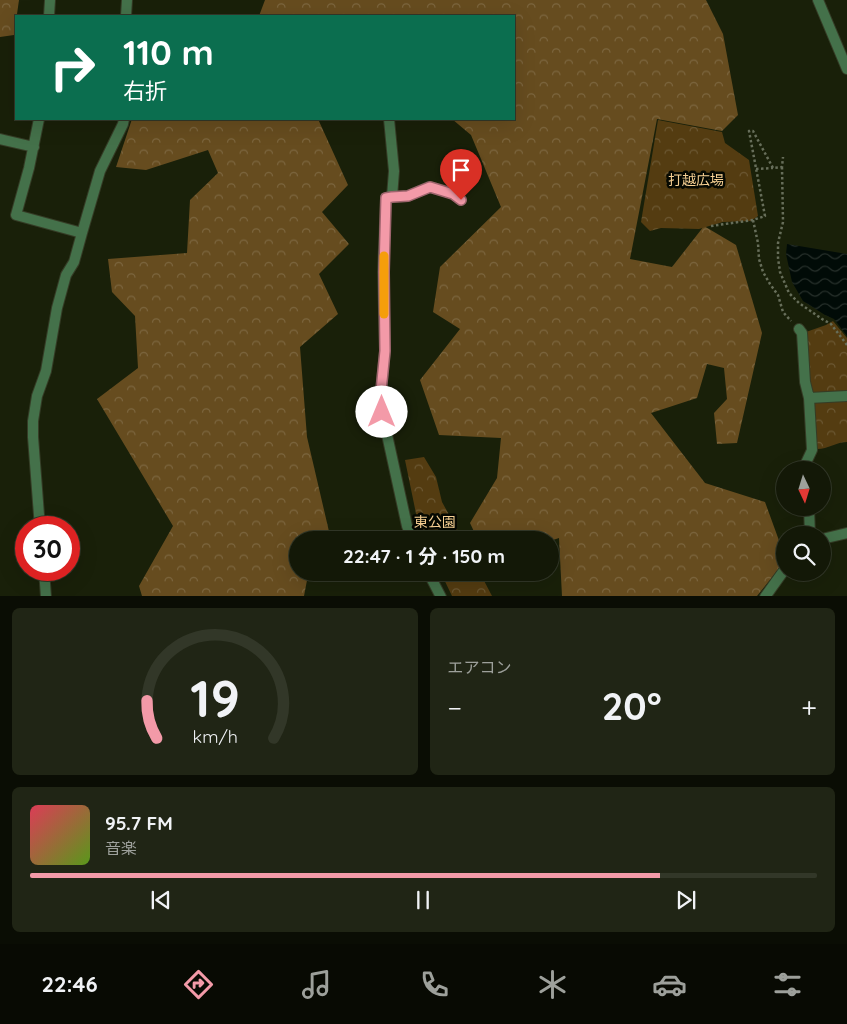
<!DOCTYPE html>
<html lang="ja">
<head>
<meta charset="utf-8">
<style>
	body { margin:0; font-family:Quicksand,"Noto Sans JP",sans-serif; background:#202515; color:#f1f3f6; height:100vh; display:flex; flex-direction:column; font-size:19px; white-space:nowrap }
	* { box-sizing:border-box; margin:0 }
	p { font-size:16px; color:#9da09b }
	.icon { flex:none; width:28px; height:28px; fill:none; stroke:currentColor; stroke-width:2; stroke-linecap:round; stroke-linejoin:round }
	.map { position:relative; height:596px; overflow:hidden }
	.sheet { display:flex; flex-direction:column; gap:12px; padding:12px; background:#0a0d04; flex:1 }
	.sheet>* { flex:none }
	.top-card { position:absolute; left:15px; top:15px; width:500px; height:105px; border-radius:0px; box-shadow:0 5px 20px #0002,0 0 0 1px #323728; background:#0b6e4f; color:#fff; overflow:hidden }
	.needle { width:32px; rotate:176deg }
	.tools { position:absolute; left:776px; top:461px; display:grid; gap:10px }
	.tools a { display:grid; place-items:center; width:55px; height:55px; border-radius:50%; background:#131807; box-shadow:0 5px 20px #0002,0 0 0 1px #323728; font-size:25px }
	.speed { position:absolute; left:15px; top:516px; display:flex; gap:10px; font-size:25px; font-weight:700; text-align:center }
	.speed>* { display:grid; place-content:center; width:65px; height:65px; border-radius:50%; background:#131807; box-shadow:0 5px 20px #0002,0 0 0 1px #323728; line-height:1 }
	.speed .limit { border:8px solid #d22; background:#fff; color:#111 }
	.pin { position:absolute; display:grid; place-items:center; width:42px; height:42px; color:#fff; margin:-51px -21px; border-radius:50% 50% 50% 0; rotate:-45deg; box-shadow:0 0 5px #0007 }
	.pin .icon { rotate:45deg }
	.me { position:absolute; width:55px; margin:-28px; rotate:0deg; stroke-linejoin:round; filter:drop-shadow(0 0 4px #0008) }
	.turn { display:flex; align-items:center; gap:18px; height:105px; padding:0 25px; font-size:22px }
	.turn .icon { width:65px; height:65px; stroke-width:2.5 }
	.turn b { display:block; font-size:35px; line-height:42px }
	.big { font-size:38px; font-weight:700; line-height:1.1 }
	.sheet .tile { flex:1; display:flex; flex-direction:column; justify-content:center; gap:8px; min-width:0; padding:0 18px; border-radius:8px; background:#202515 }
	.sheet .dial { align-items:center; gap:0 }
	.dial svg { height:130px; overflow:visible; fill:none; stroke:#323728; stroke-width:7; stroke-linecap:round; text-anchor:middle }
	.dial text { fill:#f1f3f6; stroke:none }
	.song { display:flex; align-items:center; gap:15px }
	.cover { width:60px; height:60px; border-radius:8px; background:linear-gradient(135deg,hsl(350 70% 55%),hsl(90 70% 35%)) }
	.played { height:5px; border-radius:2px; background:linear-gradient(90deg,#f39aa8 80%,#323728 80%) }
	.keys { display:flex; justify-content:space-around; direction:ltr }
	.heat { display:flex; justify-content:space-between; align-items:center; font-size:28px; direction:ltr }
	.sheet .tiles { flex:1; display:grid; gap:12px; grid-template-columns:1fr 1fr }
	.tile:last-child { grid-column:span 2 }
	.trip { position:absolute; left:289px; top:531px; width:270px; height:50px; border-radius:25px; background:#131807; box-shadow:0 5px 20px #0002,0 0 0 1px #323728; font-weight:700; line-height:50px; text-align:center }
	.menu { display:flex; height:80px; justify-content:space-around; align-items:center; background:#080a03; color:#9da09b }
	.menu .icon { width:35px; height:35px }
	.menu .active { color:#f39aa8 }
	.menu b { font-size:22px; color:#f1f3f6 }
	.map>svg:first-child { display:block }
	.forest { fill:url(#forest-crowns) }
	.park { fill:url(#park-crowns) }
	.water { fill:url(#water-waves) }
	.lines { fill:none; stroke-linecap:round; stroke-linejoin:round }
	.minor-casing { stroke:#353c26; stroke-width:12 }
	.path { stroke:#676e5a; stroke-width:2.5; stroke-dasharray:2.5 2.5; stroke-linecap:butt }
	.minor { stroke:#44714a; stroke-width:10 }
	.route-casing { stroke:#9e646d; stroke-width:12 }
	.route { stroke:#f39aa8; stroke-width:9 }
	.slow { stroke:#f59e0b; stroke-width:9 }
	.labels { text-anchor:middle; stroke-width:5; stroke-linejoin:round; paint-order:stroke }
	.park-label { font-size:14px; fill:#f8d194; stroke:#060902 }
</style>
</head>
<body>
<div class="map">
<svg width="847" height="597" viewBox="0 0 847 597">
	<defs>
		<pattern id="forest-crowns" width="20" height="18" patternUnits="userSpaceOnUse" patternTransform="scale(1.25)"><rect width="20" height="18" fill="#664c1f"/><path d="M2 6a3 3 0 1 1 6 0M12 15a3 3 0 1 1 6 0" fill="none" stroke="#7c663f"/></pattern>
		<pattern id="park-crowns" width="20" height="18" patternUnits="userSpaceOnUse" patternTransform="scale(1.25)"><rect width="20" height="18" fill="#543c11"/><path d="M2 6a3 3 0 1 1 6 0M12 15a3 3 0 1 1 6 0" fill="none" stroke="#6c5833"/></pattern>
		<pattern id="water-waves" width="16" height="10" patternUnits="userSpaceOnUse" patternTransform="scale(1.25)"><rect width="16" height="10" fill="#010b07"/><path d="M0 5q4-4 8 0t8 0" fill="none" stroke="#262f2a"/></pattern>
	</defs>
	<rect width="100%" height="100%" fill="#192009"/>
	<path class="forest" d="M0 0H19L14 35 0 37Z
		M265 0H706L723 34 738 115 722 131 657 119 630 259 672 267 704 226 736 245 762 333 737 443 717 444 714 413 727 399 724 368 707 364 697 398 651 413 705 483 765 502 785 557V561L757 596H562L559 538 550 541 478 540 470 523 497 478 501 438 439 435 420 380 460 329 433 312 440 267 501 207 471 135 452 119H514V16H259Z
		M132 119H318L348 185 322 212 349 244 319 274 338 314 300 347 307 437 331 540H298V572L339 573 308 575 304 596H142L139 586 173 526 97 399 138 368 135 316 112 292 108 259 187 253 190 200 218 173 208 150 146 170 116 167Z"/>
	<path class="park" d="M658 120 722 132 725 143 749 160 758 216 751 221 723 222 699 229 661 228 650 231 641 222Z
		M833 321 847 338V393L812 395 808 381 806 332 826 325Z
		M847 400V442C836 442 827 450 815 449L814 401Z
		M424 457 436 477 442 502 463 540H425L419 528 405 460Z
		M441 573H480L492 596H452Z"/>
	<path class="water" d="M787 244 847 254V336L834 319 825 315 803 301 792 282 786 254Z"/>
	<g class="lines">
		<defs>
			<path id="minor" d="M818 0 847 69
				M49 16 50 0
				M126 16 127 0
				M39 119 29 168 16 215 82 233
				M389 119 394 171 392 197 386 198 383 272 385 351 381 391 382 412 407 526 413 540
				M0 139 34 147
				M392 197 408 196 429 187 453 193 461 200
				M799 329 802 333 805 382 809 398
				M805 470V465L812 450 809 398 847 396
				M809 508 810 535
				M40 528 33 437V421L37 396 46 371 57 308 66 275 74 262 82 233 100 171 123 124 124 119
				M822 539 847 533
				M44 570 46 597
				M428 572 441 597
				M765 597 785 569"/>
		</defs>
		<use href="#minor" class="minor-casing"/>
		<path class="path" d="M782 167 783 222 778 243V258L780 272 789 293 799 303 822 319 831 324 847 345
			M756 169 773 168
			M753 220 758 243 759 259 763 272 770 284 778 295 783 312 791 321
			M711 226 753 220 765 216 749 131H753L773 168 782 167 783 157"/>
		<use href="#minor" class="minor"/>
	</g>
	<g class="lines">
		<defs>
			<path id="route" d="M382 412 381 391 385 351 384 272 386 198 392 197 408 196 430 187 453 194 461 200"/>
		</defs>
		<use href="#route" class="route-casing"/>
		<use href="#route" class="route"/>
		<path class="slow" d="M384 256V314"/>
	</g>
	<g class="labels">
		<g class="park-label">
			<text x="696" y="185">打越広場</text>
			<text x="435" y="527">東公園</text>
		</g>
	</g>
</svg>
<div class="tools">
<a><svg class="needle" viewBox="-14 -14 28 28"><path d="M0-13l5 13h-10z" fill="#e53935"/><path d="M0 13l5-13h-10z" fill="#9da09b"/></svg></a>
<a><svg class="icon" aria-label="search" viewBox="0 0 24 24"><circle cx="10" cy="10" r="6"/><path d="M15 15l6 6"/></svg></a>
</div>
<div class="speed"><div class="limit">30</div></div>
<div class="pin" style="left:461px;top:200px;background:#d93025"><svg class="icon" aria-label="arrive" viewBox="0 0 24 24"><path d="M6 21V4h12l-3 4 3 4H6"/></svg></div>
<svg class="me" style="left:382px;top:412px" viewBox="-20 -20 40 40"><circle r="19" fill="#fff"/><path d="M0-13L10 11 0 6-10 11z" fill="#f39aa8"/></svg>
<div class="trip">22:47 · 1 分 · 150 m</div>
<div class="top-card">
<div class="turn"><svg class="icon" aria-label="right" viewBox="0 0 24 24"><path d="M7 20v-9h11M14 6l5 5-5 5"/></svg><div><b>110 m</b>右折</div></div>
</div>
</div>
<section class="sheet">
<div class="tiles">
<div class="tile dial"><svg viewBox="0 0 100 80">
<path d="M14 69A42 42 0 1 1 86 69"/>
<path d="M14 69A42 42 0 0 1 8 46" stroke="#f39aa8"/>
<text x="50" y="56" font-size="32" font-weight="700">19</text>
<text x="50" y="72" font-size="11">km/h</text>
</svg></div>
<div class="tile"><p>エアコン</p>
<div class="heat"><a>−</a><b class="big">20°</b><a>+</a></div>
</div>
<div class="tile">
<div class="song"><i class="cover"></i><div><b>95.7 FM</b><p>音楽</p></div></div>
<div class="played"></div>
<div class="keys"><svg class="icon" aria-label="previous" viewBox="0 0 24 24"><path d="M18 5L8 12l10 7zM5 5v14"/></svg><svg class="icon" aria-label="pause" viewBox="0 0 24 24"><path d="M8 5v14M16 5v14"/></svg><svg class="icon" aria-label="next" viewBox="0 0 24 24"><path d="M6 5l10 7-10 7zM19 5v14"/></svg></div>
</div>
</div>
</section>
<nav class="menu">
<b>22:46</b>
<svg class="icon active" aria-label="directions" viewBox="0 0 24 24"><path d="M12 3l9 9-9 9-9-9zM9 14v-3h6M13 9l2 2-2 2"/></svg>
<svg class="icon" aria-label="music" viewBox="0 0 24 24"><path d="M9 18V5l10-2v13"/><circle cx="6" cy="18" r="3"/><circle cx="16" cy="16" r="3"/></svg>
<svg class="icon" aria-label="phone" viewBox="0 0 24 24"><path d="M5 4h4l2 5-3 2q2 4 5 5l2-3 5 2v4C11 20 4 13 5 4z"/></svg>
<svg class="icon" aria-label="climate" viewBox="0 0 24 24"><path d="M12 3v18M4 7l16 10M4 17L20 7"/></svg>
<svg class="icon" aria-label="car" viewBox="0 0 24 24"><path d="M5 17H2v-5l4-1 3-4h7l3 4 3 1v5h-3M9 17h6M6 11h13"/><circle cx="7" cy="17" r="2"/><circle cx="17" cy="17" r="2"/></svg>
<svg class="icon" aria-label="filters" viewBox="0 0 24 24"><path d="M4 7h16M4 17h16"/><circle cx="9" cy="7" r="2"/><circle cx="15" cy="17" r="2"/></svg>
</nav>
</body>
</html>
